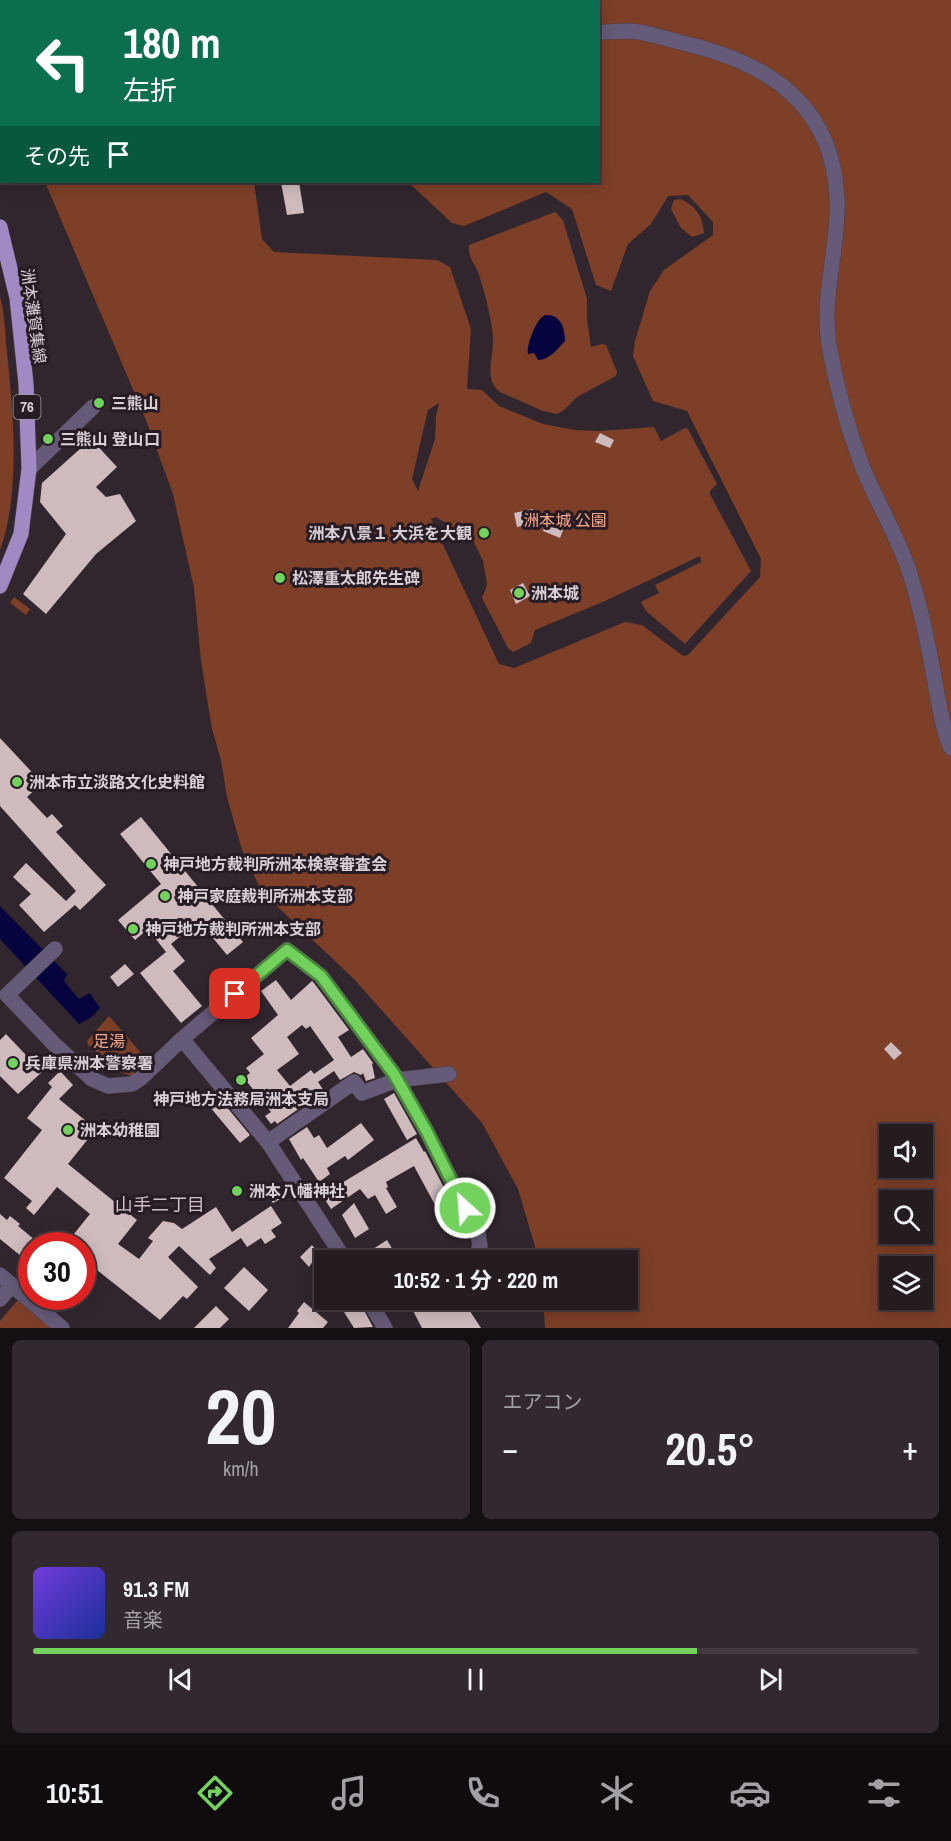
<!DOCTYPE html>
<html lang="ja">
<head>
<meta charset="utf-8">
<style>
	body { margin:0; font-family:"Archivo Narrow","Noto Sans JP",sans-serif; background:#31292f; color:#f1f3f6; height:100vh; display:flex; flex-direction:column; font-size:22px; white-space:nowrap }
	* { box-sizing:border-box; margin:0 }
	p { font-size:20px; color:#a3a1a5 }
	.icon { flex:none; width:33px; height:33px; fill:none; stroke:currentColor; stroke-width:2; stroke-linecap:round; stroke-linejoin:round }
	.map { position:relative; height:1328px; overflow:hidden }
	.panel { display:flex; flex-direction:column; gap:12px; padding:12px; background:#140f13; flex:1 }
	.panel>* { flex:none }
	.guide { position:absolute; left:0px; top:0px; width:600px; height:183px; box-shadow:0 3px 15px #0003,0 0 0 2px #423a40; background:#0b6e4f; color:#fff; overflow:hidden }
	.buttons { position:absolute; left:879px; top:1124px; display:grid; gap:12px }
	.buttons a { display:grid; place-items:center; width:54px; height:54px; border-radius:0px; background:#251c22; box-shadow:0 3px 15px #0003,0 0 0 2px #423a40; font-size:30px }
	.speed { position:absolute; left:18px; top:1232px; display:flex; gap:12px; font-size:30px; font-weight:700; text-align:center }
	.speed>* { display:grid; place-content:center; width:78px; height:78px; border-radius:50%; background:#251c22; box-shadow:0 3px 15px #0003,0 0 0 2px #423a40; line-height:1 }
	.speed .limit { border:9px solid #d22; background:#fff; color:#111 }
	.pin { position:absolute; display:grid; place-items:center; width:51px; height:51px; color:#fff; margin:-26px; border-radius:12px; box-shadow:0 3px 9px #0006 }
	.me { position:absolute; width:66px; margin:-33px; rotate:334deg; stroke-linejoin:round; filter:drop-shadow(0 0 4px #0008) }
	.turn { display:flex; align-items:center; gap:21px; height:126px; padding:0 24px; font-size:27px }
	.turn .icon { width:78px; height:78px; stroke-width:2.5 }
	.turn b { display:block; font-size:42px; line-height:51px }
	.then { display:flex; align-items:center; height:57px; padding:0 24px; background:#0003; gap:12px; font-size:22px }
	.big { font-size:45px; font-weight:700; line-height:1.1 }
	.panel .card { flex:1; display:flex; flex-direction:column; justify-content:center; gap:9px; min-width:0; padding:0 21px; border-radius:9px; background:#31292f }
	.panel .dial { align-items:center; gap:0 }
	.dial b { font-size:78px; line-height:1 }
	.song { display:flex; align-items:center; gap:18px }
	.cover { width:72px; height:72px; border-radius:9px; background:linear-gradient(135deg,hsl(260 70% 55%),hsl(230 70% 35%)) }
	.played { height:6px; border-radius:3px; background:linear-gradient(90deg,#72d25d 75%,#423a40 75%) }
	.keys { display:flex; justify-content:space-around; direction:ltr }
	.heat { display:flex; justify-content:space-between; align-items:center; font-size:33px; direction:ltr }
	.panel .tiles { flex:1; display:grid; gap:12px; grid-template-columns:1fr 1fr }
	.card:last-child { grid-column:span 2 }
	.trip { position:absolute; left:314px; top:1250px; width:324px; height:60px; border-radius:0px; background:#251c22; box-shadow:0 3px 15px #0003,0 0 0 2px #423a40; font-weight:700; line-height:60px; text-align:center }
	.dock { display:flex; height:96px; justify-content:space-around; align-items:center; background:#0f0b0e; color:#a3a1a5 }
	.dock .icon { width:42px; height:42px }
	.dock .active { color:#72d25d }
	.dock b { font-size:27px; color:#f1f3f6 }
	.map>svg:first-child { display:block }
	.green { fill:#7d3f27; fill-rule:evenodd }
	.water { fill:#05043e }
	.building { fill:#cfbbbe; fill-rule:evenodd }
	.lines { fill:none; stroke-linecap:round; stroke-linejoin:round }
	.minor-casing { stroke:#4c4149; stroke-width:16 }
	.major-casing { stroke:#4c4149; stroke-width:16 }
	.minor { stroke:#655a77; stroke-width:15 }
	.major { stroke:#a18ac4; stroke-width:15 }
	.route-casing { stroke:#4a883c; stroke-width:15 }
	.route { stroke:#72d25d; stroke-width:10 }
	.poi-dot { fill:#72d25d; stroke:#271c24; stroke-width:2 }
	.labels { text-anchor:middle; stroke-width:6; stroke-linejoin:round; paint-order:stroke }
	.shield { fill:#271c24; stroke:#a39aa1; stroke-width:1.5 }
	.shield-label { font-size:15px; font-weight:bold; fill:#d8d0d6 }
	.street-label { font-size:16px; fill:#d8d0d6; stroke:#271c24 }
	.poi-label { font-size:16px; font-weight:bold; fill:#d8d0d6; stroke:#271c24; text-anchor:start }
	.park-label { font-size:16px; fill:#fca98a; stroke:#271c24 }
	.neighbourhood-label { font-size:18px; fill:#cfc0cb; stroke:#271c24 }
</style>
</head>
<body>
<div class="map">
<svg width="951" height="1328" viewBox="0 0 951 1328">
	<rect width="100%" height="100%" fill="#31262e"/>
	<path class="green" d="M0 0H951V1328H545L543 1299H627V1260H539L518 1189 482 1123 354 979 262 892 242 850 227 797 221 760 212 729 201 661 194 588 173 494 146 420 45 182H254L262 239 274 252 437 260 450 267 471 329 467 389 482 390 499 406 543 424 575 430 599 431 654 427 661 441 685 428 688 429 717 484 710 491V494L751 571 685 644 646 611 641 602 659 593 655 585 701 562 700 556 605 601 535 630 531 643 513 652 508 648 482 598 487 585 483 561 473 540 436 517 431 519 499 664 514 668 625 622 642 625 683 656 688 655 760 577 761 559 687 411 653 401 633 356 635 341 650 291 664 270 713 235V222L688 195 668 196 651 224 628 244 611 291 596 285 572 209 546 192 464 226 452 223 408 182H598V2H2L1 88ZM439 403 436 416 435 439 418 491 412 479 428 410ZM890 1134H922V1167H890ZM890 1200H922V1233H890ZM890 1266H922V1299H890Z
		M680 199C695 205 703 216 704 233L692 237 681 228 671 209 674 200Z
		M555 212 563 220 587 299V319L591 347 602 344 606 345 617 372 616 376 577 397 564 410 557 414 543 411 500 392C483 379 494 357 493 339 493 324 484 289 479 275 475 262 468 260 469 245Z
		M0 297C5 314 5 334 7 352 13 412 21 493 0 550Z
		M14 597 30 609 26 615 10 603Z
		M109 1016 148 1061 132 1076 115 1071 88 1045 87 1041Z
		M22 1295 58 1328H0V1321Z"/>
	<path class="water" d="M545 315C560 314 565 327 565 341 558 349 549 360 538 360L534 353 528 354C526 346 536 319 545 315Z
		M0 906 67 974 64 981 79 999 90 993 100 1008 92 1017 79 1024 0 939Z"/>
	<path class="building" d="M281 182H299L304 213 287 215Z
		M600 433 614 440 610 448 595 442Z
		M91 439 117 467 96 487 106 497 120 494 136 521 96 554 46 614 23 594 66 534 40 502 42 483Z
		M533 509 536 523 517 527 514 513Z
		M548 518 565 525 560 538 543 531Z
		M523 583 530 596 516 604 510 590Z
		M0 738 42 783 27 797 47 818 52 814 63 826 56 832 106 885 80 910 75 905 44 932 19 905 31 894 13 877 26 863 66 901 76 891 0 806Z
		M141 817 243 942 227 955 199 921 171 944 185 961 173 971 202 1006 181 1023 140 973 166 952 148 929 135 940 118 920 161 884 120 834Z
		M125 964 134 974 118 987 110 977Z
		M276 980 291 1000 312 981 314 983 349 1030 338 1037 351 1057 363 1049 373 1063 372 1064 375 1078 366 1081 363 1073 361 1075 354 1072 340 1080 334 1071 318 1082 324 1091 277 1124 275 1121 271 1124 265 1116 271 1112 244 1078 250 1073 246 1068 264 1054 251 1038 278 1015 261 991ZM302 1025 306 1029 310 1026 334 1060 314 1074 311 1070 290 1086 277 1070 299 1054 287 1037Z
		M6 1034 42 1072 18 1094 0 1076V1040Z
		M891 1042 902 1053 894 1060 884 1049Z
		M60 1071 73 1085 59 1099 86 1121 83 1125 92 1134 68 1164 137 1220 118 1244 139 1259 153 1241 148 1238 163 1221 174 1223 182 1229 216 1207 232 1232 271 1206 282 1223 271 1230 276 1237 265 1244 261 1238 247 1247 241 1238 209 1259 216 1268 210 1275 179 1246 168 1257 198 1287 187 1299 183 1296 160 1320 97 1270 82 1287V1245H65L90 1214 57 1187 34 1215 26 1208 32 1201 4 1178 42 1130 27 1118 52 1087 48 1083Z
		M394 1093 417 1134 407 1140 384 1099Z
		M220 1099 250 1135 240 1143 210 1107Z
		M361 1123 374 1140 348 1160 345 1156 327 1168 330 1174 319 1182 303 1158 301 1160 289 1139 307 1127 314 1138 319 1135 327 1148Z
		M416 1138 424 1152 425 1151 455 1209 441 1216 414 1166 386 1182 388 1187 386 1188 397 1207 386 1214 375 1195 368 1199 360 1189 331 1209 322 1195Z
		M274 1185 282 1198 273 1203 265 1191Z
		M354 1203 369 1229 355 1238 342 1215Z
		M0 1214 7 1220 10 1216 20 1224 18 1226 41 1245H32V1265L0 1239Z
		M387 1240 399 1260H380L373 1249Z
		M312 1245 318 1253 309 1267 300 1257Z
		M244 1267 268 1290 249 1311 224 1288Z
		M336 1299H358L373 1327 354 1328Z
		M421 1299H462L481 1328H422L410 1305Z
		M304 1302 328 1322 323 1328H288L299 1313 297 1311Z
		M216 1306 229 1319 220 1328H194Z"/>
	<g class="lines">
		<defs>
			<path id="minor" d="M404 0 407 2
				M598 32C609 32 620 31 630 31 648 32 666 39 683 43 769 63 834 105 837 200 839 249 821 296 829 345 836 384 847 426 861 463 875 500 897 534 909 571 921 607 928 644 935 682 939 703 942 728 951 748
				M29 469 93 407
				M55 949 7 995 54 1044 92 1079 108 1086 132 1084 141 1078 182 1039 287 950 321 976 394 1074 427 1132 478 1234 480 1246 475 1259 472 1260
				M182 1039 268 1142 345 1260
				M268 1142 354 1082 362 1093 397 1080 449 1074
				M0 1275 62 1328
				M0 1299 12 1285
				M368 1299 385 1328
				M373 1306 390 1299"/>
			<path id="major" d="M0 227 17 298 26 384 29 469 21 534 0 586"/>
		</defs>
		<use href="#minor" class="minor-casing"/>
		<use href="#major" class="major-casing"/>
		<use href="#minor" class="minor"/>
		<use href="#major" class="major"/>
	</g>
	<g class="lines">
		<defs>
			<path id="route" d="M235 994 287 950 321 976 394 1074 427 1132 465 1208"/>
		</defs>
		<use href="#route" class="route-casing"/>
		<use href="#route" class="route"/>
	</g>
	<g class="poi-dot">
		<circle cx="99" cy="403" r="6"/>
		<circle cx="48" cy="439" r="6"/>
		<circle cx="484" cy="533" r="6"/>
		<circle cx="280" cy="578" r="6"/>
		<circle cx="519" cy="593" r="6"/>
		<circle cx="17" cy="782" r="6"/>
		<circle cx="151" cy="864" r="6"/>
		<circle cx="165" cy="896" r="6"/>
		<circle cx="133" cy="929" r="6"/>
		<circle cx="13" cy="1063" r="6"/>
		<circle cx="241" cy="1080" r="6"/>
		<circle cx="68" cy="1130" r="6"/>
		<circle cx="237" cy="1191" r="6"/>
	</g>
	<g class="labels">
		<rect class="shield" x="13.5" y="395" width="27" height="24" rx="4.5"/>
		<g class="shield-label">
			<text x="27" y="412">76</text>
		</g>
		<g class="street-label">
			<text transform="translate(34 316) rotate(82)" y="6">洲本灘賀集線</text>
		</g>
		<g class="poi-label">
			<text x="111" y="409">三熊山</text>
			<text x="60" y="445">三熊山 登山口</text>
			<text x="472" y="539" text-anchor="end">洲本八景１ 大浜を大観</text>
			<text x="292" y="584">松澤重太郎先生碑</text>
			<text x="531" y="599">洲本城</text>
			<text x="29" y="788">洲本市立淡路文化史料館</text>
			<text x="163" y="870">神戸地方裁判所洲本検察審査会</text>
			<text x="177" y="902">神戸家庭裁判所洲本支部</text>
			<text x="145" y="935">神戸地方裁判所洲本支部</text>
			<text x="25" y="1069">兵庫県洲本警察署</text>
			<text x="241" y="1105" text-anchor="middle">神戸地方法務局洲本支局</text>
			<text x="80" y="1136">洲本幼稚園</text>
			<text x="249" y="1197">洲本八幡神社</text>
		</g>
		<g class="park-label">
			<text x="565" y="526">洲本城 公園</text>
			<text x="109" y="1047">足湯</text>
		</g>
		<g class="neighbourhood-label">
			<text x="160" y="1211">山手二丁目</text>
		</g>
	</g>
</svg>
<div class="buttons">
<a><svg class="icon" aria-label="sound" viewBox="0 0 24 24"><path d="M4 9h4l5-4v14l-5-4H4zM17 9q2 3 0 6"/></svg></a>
<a><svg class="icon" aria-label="search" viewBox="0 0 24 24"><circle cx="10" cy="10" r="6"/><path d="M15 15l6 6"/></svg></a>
<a><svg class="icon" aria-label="layers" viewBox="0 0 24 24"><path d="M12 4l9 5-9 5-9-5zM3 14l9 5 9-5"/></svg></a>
</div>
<div class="speed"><div class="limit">30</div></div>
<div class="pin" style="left:235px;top:994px;background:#d93025"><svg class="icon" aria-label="arrive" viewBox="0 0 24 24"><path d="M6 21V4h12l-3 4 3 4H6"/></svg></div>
<svg class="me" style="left:465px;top:1208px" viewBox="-20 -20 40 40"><circle r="17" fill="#72d25d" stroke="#fff" stroke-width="3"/><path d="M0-11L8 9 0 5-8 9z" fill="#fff"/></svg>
<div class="trip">10:52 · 1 分 · 220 m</div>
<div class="guide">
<div class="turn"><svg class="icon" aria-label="left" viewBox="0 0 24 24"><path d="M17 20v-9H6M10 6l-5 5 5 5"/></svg><div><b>180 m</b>左折</div></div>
<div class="then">その先<svg class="icon" aria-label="arrive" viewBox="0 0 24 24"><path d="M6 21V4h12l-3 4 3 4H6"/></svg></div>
</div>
</div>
<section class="panel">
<div class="tiles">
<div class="card dial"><b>20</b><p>km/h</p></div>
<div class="card"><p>エアコン</p>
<div class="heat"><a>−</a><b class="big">20.5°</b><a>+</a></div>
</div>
<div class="card">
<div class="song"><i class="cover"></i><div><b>91.3 FM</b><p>音楽</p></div></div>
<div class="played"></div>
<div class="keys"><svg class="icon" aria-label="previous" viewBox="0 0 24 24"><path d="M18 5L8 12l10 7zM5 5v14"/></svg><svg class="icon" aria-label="pause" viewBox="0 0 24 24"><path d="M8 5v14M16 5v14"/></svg><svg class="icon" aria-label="next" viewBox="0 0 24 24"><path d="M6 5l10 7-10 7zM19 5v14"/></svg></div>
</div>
</div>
</section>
<nav class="dock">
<b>10:51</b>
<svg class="icon active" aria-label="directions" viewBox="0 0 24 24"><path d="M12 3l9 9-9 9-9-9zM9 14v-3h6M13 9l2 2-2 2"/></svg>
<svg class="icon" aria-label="music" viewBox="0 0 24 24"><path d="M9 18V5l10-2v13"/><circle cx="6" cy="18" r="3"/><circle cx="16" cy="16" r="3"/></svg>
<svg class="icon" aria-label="phone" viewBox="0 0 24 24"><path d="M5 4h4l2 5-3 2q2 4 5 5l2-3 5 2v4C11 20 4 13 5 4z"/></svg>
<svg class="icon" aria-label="climate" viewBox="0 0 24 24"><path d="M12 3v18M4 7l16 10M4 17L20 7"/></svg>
<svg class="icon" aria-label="car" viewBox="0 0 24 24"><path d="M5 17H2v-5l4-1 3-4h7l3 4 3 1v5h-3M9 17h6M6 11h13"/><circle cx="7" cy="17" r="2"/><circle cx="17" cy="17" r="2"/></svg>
<svg class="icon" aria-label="filters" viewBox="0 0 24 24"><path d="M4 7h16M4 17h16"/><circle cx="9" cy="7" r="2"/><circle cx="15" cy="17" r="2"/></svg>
</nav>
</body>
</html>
